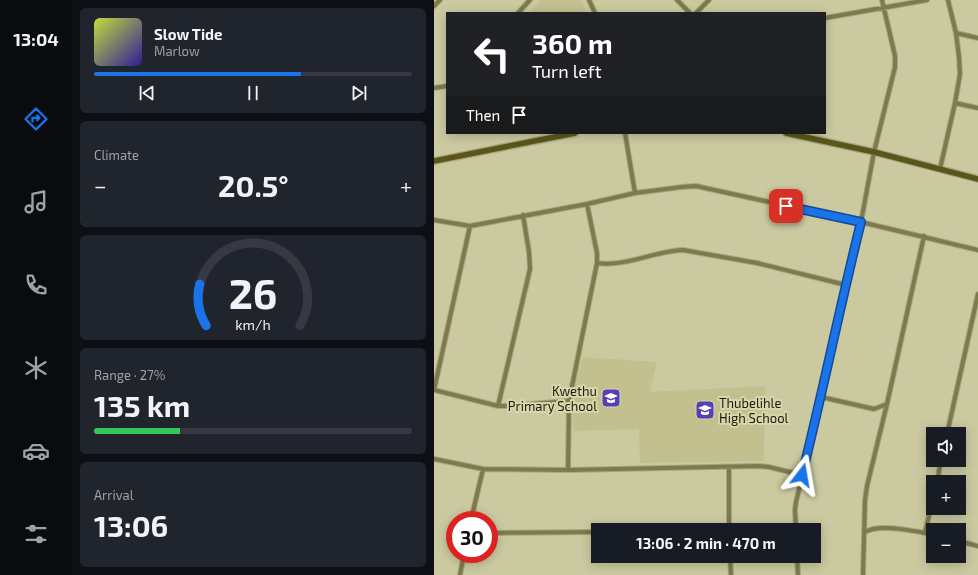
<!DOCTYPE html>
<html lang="en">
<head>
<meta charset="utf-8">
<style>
	body { margin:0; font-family:"Exo 2",sans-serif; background:#20242c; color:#f1f3f6; height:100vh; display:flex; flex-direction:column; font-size:15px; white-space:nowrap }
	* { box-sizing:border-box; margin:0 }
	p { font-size:13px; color:#9ea1a6 }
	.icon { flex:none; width:22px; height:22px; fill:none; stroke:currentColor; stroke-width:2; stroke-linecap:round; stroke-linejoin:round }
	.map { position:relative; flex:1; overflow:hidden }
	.details { display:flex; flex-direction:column; gap:8px; padding:8px; background:#0d0f14; width:362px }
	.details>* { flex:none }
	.hud { position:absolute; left:12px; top:12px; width:380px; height:122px; border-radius:0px; box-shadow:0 2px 10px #0003; background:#202124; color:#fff; overflow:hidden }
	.buttons { position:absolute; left:492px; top:427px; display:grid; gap:8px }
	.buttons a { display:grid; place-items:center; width:40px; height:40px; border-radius:0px; background:#171b24; box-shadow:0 2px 10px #0003; font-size:20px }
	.speed { position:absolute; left:12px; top:511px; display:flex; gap:8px; font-size:20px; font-weight:700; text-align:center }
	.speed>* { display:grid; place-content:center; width:52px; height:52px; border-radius:50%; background:#171b24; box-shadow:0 2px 10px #0003; line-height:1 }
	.speed .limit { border:6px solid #d22; background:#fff; color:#111 }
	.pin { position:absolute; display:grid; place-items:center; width:34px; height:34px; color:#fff; margin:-17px; border-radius:8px; box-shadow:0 2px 6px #0006 }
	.me { position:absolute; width:44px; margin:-22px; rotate:14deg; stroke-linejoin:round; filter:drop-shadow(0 0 3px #0008) }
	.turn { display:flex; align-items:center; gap:14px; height:84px; padding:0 20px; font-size:18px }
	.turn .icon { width:52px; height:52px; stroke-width:2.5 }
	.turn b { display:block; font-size:28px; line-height:34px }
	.then { display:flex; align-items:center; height:38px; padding:0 20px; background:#0003; gap:8px; font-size:15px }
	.big { font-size:30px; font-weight:700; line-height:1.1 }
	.details .tile { flex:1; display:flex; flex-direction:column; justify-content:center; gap:6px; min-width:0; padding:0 14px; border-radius:6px; background:#20242c }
	.details .dial { align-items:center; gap:0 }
	.dial svg { height:104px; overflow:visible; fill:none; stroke:#363941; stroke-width:7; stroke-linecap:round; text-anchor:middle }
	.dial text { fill:#f1f3f6; stroke:none }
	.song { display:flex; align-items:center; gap:12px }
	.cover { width:48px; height:48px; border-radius:6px; background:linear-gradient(135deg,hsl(70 70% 55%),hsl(250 70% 35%)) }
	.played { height:4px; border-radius:2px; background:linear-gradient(90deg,#1a73e8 65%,#363941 65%) }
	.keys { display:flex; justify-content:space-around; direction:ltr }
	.heat { display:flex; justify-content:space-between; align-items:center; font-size:22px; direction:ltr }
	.charge { height:6px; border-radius:3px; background:linear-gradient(90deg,#34c759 27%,#363941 0) }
	.trip { position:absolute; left:157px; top:523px; width:230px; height:40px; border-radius:0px; background:#171b24; box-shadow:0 2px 10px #0003; font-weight:700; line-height:40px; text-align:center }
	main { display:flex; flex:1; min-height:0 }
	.tabs { display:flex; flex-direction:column; width:72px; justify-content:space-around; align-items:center; background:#090b0e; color:#9ea1a6 }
	.tabs .icon { width:28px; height:28px }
	.tabs .on { color:#1a73e8 }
	.tabs b { font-size:18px; color:#f1f3f6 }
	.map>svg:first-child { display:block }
	.built { fill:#c2c08f }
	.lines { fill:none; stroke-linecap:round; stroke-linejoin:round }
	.street-casing { stroke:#a8a682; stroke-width:6 }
	.secondary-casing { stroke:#a8a682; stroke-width:8 }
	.street { stroke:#7d7b4c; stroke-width:4 }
	.secondary { stroke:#5a5619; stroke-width:5.5 }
	.route-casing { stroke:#114b97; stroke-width:10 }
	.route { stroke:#1a73e8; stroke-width:7 }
	.labels { text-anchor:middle; stroke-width:4; stroke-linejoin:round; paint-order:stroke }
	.poi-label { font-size:13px; fill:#1c1b0c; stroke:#d8d6ac; text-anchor:end }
</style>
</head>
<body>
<main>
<nav class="tabs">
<b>13:04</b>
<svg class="icon on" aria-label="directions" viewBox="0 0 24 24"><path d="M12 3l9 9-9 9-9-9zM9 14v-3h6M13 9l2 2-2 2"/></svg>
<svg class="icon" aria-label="music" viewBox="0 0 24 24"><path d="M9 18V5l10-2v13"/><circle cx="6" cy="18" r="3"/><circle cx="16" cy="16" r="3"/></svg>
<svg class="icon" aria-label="phone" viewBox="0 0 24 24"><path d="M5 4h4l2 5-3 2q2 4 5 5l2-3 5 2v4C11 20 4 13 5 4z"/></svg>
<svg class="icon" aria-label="climate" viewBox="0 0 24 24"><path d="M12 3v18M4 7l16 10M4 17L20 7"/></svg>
<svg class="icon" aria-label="car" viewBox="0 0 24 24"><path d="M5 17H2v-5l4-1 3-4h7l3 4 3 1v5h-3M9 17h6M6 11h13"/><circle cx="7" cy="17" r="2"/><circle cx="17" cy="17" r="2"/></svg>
<svg class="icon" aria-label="filters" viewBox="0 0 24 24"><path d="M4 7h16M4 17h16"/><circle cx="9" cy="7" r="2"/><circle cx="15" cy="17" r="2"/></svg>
</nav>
<section class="details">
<div class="tile">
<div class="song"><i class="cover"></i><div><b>Slow Tide</b><p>Marlow</p></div></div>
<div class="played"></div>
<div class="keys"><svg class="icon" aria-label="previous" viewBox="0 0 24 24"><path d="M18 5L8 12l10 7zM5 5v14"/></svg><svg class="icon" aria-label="pause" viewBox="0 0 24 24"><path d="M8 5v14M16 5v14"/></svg><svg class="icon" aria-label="next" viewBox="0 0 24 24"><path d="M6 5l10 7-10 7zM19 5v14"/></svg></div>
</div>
<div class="tile"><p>Climate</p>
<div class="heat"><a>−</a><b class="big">20.5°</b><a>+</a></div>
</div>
<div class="tile dial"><svg viewBox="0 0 100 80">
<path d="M14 69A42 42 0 1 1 86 69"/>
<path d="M14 69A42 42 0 0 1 9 37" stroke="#1a73e8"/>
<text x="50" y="56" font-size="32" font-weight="700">26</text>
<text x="50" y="72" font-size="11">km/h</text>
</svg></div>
<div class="tile"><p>Range · 27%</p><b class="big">135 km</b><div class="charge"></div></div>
<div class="tile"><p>Arrival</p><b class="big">13:06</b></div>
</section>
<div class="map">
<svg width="544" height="575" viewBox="0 0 544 575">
	<rect width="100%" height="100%" fill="#cbc9a0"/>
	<path class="built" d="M107 0H147L153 13H95Z
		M149 357 223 362 216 392 331 386 330 461 206 463 205 429 139 431V405L140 390Z"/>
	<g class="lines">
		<defs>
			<path id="street" d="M155 0 161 13
				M243 0 256 13
				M0 6 6 0
				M84 13 96 0
				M262 13 275 0
				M391 18 493 0
				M522 33 544 38
				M0 88 13 86
				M521 103 544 108
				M191 133 201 193
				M506 169 521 103 526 74 525 57 522 33 514 0
				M0 220 36 226 153 204 201 193 248 187 262 186 427 222 544 250
				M36 226 0 390 64 406H71L135 401
				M163 263C192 267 220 251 249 250L323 263 412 285
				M387 397 440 409 453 404
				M64 406 96 269 95 252 89 215
				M513 434 544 294
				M0 459 49 469 134 470 325 466 335 467 368 475
				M295 467V530
				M134 470 135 401 163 263V253L153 204
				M503 482 507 460
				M37 520 49 469
				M362 530 361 510 362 502 387 397 412 285 427 222 440 152 461 67V56L448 0
				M430 532C433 531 436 530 439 529 454 526 484 531 499 535
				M55 533 164 532
				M491 533 499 498
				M525 541 544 546
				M296 556 297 575
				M363 556 364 575
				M26 575 30 554
				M429 575 431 500 433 486 453 404 490 236"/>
			<path id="secondary" d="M352 133 440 152 544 179
				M0 161 141 133"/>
		</defs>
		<use href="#street" class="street-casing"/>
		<use href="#secondary" class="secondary-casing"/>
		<use href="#street" class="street"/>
		<use href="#secondary" class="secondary"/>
	</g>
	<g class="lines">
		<defs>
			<path id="route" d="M352 206 427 222C406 306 389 391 368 475"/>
		</defs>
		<use href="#route" class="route-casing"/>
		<use href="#route" class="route"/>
	</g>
	<defs>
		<symbol id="school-square" viewBox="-11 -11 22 22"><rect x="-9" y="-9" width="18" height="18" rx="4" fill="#563fb7" stroke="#d8d6ac"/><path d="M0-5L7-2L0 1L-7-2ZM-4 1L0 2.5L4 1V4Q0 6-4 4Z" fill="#fff"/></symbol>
	</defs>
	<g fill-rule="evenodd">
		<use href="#school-square" x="166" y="387" width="22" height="22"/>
		<use href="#school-square" x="260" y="399" width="22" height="22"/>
	</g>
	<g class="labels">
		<g class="poi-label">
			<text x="163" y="396">Kwethu<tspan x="163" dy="15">Primary School</tspan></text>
			<text x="285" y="408" text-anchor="start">Thubelihle<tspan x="285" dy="15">High School</tspan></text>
		</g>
	</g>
</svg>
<div class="buttons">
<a><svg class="icon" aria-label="sound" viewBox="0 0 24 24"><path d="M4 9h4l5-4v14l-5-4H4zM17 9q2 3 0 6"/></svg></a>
<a>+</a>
<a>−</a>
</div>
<div class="speed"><div class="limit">30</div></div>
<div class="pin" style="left:352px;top:206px;background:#d93025"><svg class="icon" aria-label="arrive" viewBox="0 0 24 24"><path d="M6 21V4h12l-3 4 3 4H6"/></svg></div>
<svg class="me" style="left:368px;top:475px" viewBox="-20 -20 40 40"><path d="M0-17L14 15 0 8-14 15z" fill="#1a73e8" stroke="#fff" stroke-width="4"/></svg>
<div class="trip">13:06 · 2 min · 470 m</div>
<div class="hud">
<div class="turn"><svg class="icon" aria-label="left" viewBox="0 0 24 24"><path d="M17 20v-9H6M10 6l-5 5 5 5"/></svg><div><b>360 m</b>Turn left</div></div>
<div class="then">Then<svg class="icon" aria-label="arrive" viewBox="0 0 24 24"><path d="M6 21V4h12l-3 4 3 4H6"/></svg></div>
</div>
</div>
</main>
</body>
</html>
